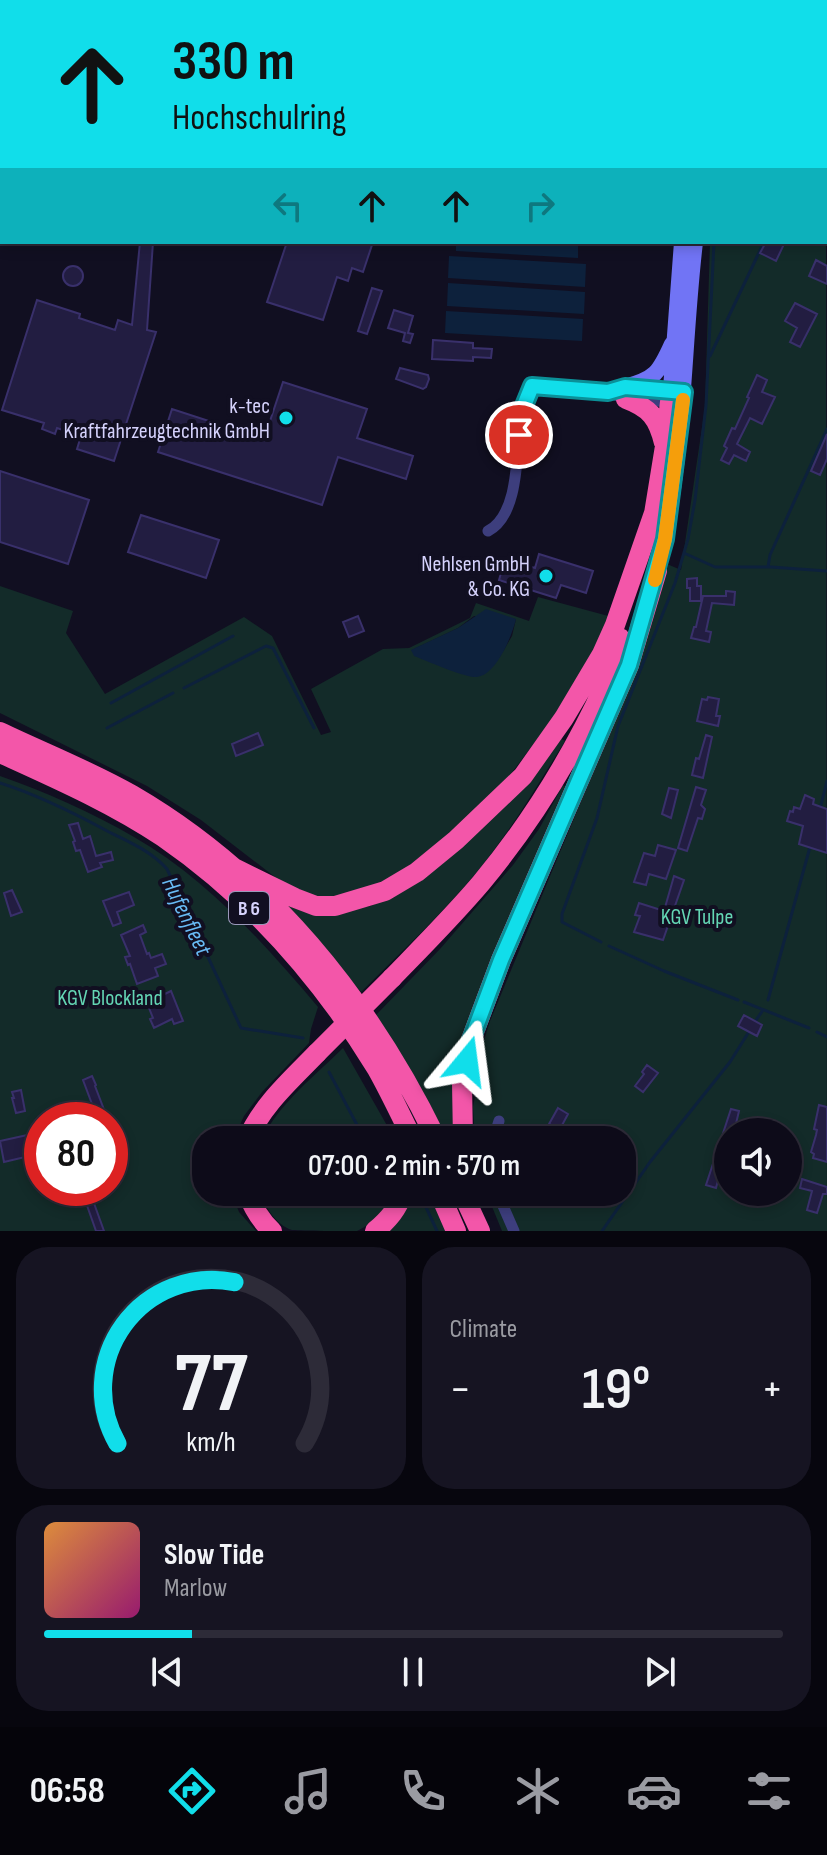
<!DOCTYPE html>
<html lang="en">
<head>
<meta charset="utf-8">
<style>
	body { margin:0; font-family:"Sofia Sans Condensed",sans-serif; background:#161422; color:#f1f3f6; height:100vh; display:flex; flex-direction:column; font-size:30px; white-space:nowrap }
	* { box-sizing:border-box; margin:0 }
	p { font-size:26px; color:#9a9ba2 }
	.icon { flex:none; width:44px; height:44px; fill:none; stroke:currentColor; stroke-width:2; stroke-linecap:round; stroke-linejoin:round }
	.map { position:relative; height:1231px; overflow:hidden }
	.details { display:flex; flex-direction:column; gap:16px; padding:16px; background:#07060e; flex:1 }
	.details>* { flex:none }
	.hud { position:absolute; left:0px; top:0px; width:828px; height:244px; box-shadow:0 4px 12px #0003,0 0 0 2px #2d2b38; background:#11deea; color:#111; overflow:hidden }
	.fabs { position:absolute; left:714px; top:1118px; display:grid; gap:16px }
	.fabs a { display:grid; place-items:center; width:88px; height:88px; border-radius:50%; background:#0d0b19; box-shadow:0 4px 12px #0003,0 0 0 2px #2d2b38; font-size:40px }
	.speed { position:absolute; left:24px; top:1102px; display:flex; gap:16px; font-size:40px; font-weight:700; text-align:center }
	.speed>* { display:grid; place-content:center; width:104px; height:104px; border-radius:50%; background:#0d0b19; box-shadow:0 4px 12px #0003,0 0 0 2px #2d2b38; line-height:1 }
	.speed .limit { border:12px solid #d22; background:#fff; color:#111 }
	.pin { position:absolute; display:grid; place-items:center; width:68px; height:68px; color:#fff; margin:-34px; border:4px solid #fff; border-radius:50%; box-shadow:0 2px 8px #0007 }
	.me { position:absolute; width:88px; margin:-44px; rotate:16deg; stroke-linejoin:round; filter:drop-shadow(0 0 6px #0008) }
	.turn { display:flex; align-items:center; gap:28px; height:168px; padding:0 40px; font-size:36px }
	.turn .icon { width:104px; height:104px; stroke-width:2.5 }
	.turn b { display:block; font-size:56px; line-height:68px }
	.lanes { display:flex; align-items:center; height:76px; padding:0 40px; background:#0003; justify-content:center; gap:40px; direction:ltr }
	.lanes .off { opacity:.35 }
	.big { font-size:60px; font-weight:600; line-height:1.1 }
	.details .widget { flex:1; display:flex; flex-direction:column; justify-content:center; gap:12px; min-width:0; padding:0 28px; border-radius:32px; background:#161422 }
	.details .dial { align-items:center; gap:0 }
	.dial svg { height:208px; overflow:visible; fill:none; stroke:#2d2b38; stroke-width:7; stroke-linecap:round; text-anchor:middle }
	.dial text { fill:#f1f3f6; stroke:none }
	.song { display:flex; align-items:center; gap:24px }
	.cover { width:96px; height:96px; border-radius:12px; background:linear-gradient(135deg,hsl(30 70% 55%),hsl(320 70% 35%)) }
	.played { height:8px; border-radius:4px; background:linear-gradient(90deg,#11deea 20%,#2d2b38 20%) }
	.keys { display:flex; justify-content:space-around; direction:ltr }
	.heat { display:flex; justify-content:space-between; align-items:center; font-size:44px; direction:ltr }
	.details .tiles { flex:1; display:grid; gap:16px; grid-template-columns:1fr 1fr }
	.widget:last-child { grid-column:span 2 }
	.trip { position:absolute; left:192px; top:1126px; width:444px; height:80px; border-radius:32px; background:#0d0b19; box-shadow:0 4px 12px #0003,0 0 0 2px #2d2b38; font-weight:600; line-height:80px; text-align:center }
	.tab-bar { display:flex; height:128px; justify-content:space-around; align-items:center; background:#05040a; color:#9a9ba2 }
	.tab-bar .icon { width:56px; height:56px }
	.tab-bar .current { color:#11deea }
	.tab-bar b { font-size:36px; color:#f1f3f6 }
	.map>svg:first-child { display:block }
	.green { fill:#132b29; fill-rule:evenodd }
	.water { fill:#0d213c }
	.lines { fill:none; stroke-linecap:round; stroke-linejoin:round }
	.stream { stroke:#0d213c; stroke-width:3 }
	.building { fill:#221d41; stroke:#39306b; stroke-width:2 }
	.street { stroke:#3d3e7d; stroke-width:11 }
	.secondary { stroke:#7174f5; stroke-width:16 }
	.highway { stroke:#f356a9; stroke-width:20 }
	.highway-bridge { stroke:#f356a9; stroke-width:20 }
	.route-casing { stroke:#0b9098; stroke-width:20 }
	.route { stroke:#11deea; stroke-width:14 }
	.slow { stroke:#f59e0b; stroke-width:14 }
	.poi-dot { fill:#11deea; stroke:#110f21; stroke-width:3 }
	.labels { text-anchor:middle; stroke-width:8; stroke-linejoin:round; paint-order:stroke }
	.shield { fill:#110f21; stroke:#9a98ba; stroke-width:2 }
	.shield-label { font-size:20px; font-weight:bold; fill:#d5d2fc }
	.poi-label { font-size:22px; fill:#d5d2fc; stroke:#110f21; text-anchor:end }
	.park-label { font-size:22px; fill:#64d6b4; stroke:#110f21 }
	.water-label { font-size:24px; font-style:italic; fill:#68baf4; stroke:#110f21 }
</style>
</head>
<body>
<div class="map">
<svg width="827" height="1231" viewBox="0 0 827 1231">
	<rect width="100%" height="100%" fill="#110f21"/>
	<path class="green" d="M826 159 827 1231H502L486 1192H622V1140H475L473 1107 480 1069 479 1056 490 1021 601 753 667 564 681 570 705 407 710 242H826ZM728 1132H788V1192H728Z
		M0 586 73 611 66 633 105 694 244 617 272 636 321 735 331 732 311 689 383 649 409 648 470 618 476 603 529 621 538 597 612 617 599 645 550 722 507 779 473 816 390 880 351 895 317 897 284 884 201 820 147 786 0 713ZM474 616 516 619 512 636 499 658 412 650 458 628Z
		M558 737 565 741C537 786 510 832 476 873 441 915 400 953 361 992L295 915 266 887 334 912 371 906 411 886Z
		M0 776C46 792 91 812 134 837 207 879 264 943 318 1007L311 1029 309 1043 262 1092 244 1116 233 1140H206V1192H231L239 1212 256 1231H0ZM42 1120H110V1188H42Z
		M563 785 568 789 471 1016 458 1140H447L376 1015 440 949 513 865 539 829Z
		M343 1048 389 1129 391 1140H262C277 1105 316 1075 343 1048Z
		M260 1192H393C385 1210 376 1222 357 1231 344 1231 303 1231 292 1230 276 1225 265 1207 260 1192Z
		M409 1192H428L446 1231H382Z"/>
	<path class="water" d="M101 0H407L437 2H90Z
		M456 242H578V258L456 251Z
		M449 256 586 264 585 287 448 278Z
		M448 283 585 292 584 314 447 306Z
		M446 311 583 319 582 341 445 333Z
		M486 609 516 619C512 636 495 679 474 677 461 676 427 661 414 656L411 650 458 628Z"/>
	<g class="lines">
		<path class="stream" d="M670 1V2
			M826 113 827 114
			M710 356 764 242
			M684 553 715 567H771L827 571
			M768 567 770 555 827 429
			M184 688 266 646 273 648 314 728
			M111 703 233 636
			M107 728 173 693
			M0 783C38 795 74 813 109 832 130 842 152 852 167 869L241 1028 303 1038
			M820 809 827 781
			M601 942 562 922V914L597 818 618 726 675 583 688 539 695 500 706 405 714 242
			M609 946 664 971 738 1000
			M768 1000 810 847
			M744 1002 809 1028
			M754 1023 763 1010
			M817 1032 827 1037
			M329 1072 365 1140
			M419 1192 437 1231
			M602 1231 650 1162 730 1062 750 1030"/>
	</g>
	<path class="building" d="M140 242H153L147 330 156 332 114 461 77 449 81 436 57 428 55 434 42 429 44 423 2 410 37 300 80 314 79 318 115 330 118 320 132 325Z
		M287 242H373L363 272 352 268 348 281 337 277 323 320 267 302Z
		M766 242H785L776 261 760 253Z
		M816 260 827 266V284L809 276Z
		M63 276a10 10 0 1 1 20 0a10 10 0 1 1-20 0Z
		M372 288 382 291 367 334 358 331Z
		M795 303 817 314 800 347 790 342 797 328 785 321Z
		M394 310 413 316 408 333 413 334 410 343 403 341 405 333 388 328Z
		M433 340 473 343V348L492 349 491 358 473 357V361L432 359Z
		M400 368 428 375 429 379 426 387 423 389 396 379Z
		M757 375 767 380 762 392 775 397 762 424 750 418 737 444 750 452 746 461 734 455 729 464 721 460 727 448 724 446 732 428 735 429 749 398 747 397Z
		M283 382 367 409 357 438 413 456 406 479 338 457 322 505 158 452 172 409 264 439Z
		M827 434V459L820 475 811 471Z
		M0 471 89 500 68 564 0 542Z
		M141 515 219 540 206 578 128 552Z
		M539 554 593 571 586 593 561 585 556 598 499 580 505 559 535 568Z
		M697 578V586H701V601H690V588H687V579Z
		M726 591 735 592 734 605 712 603 706 631 711 632 709 642 691 638 694 627H696L703 596H726Z
		M358 616 364 631 349 637 343 622Z
		M708 697 719 699 716 716H720L718 726 697 721 702 699 707 700Z
		M258 733 263 745 236 756 232 744Z
		M706 735 712 737 703 778 692 775 696 758 699 759Z
		M696 787 706 790 701 805 705 809 702 819 698 818 687 851 678 848Z
		M669 788 678 790 671 818 662 814Z
		M805 795 814 799 813 804 827 809V853L799 844 803 826 787 821 790 811 793 812 794 807 800 809Z
		M78 823 83 839 90 836 96 856 111 852 113 860 100 863 102 867 88 872 80 850 76 851 73 842 75 841 69 825Z
		M658 845 676 850 666 879 649 874 646 885 634 882 644 853 655 856Z
		M674 876 684 880 663 940 634 932 640 916 635 915 639 903 664 911Z
		M12 890 22 912 11 916 4 893Z
		M129 892 134 905 117 912 121 923 113 926 103 901Z
		M143 925 146 932 140 935 147 954 149 953 151 958 162 954 166 964 155 968 158 976 137 984 130 964 128 965 125 957 130 956 121 935Z
		M163 991 165 994 171 991 183 1021 174 1024 172 1019 154 1028 150 1019 153 1018 145 998Z
		M744 1015 762 1025 757 1036 738 1026Z
		M647 1065 658 1073 643 1092 635 1086 644 1074 642 1072Z
		M92 1076 96 1085 95 1086 108 1120H98L83 1080Z
		M21 1090 25 1111 16 1113 12 1098H14L12 1092Z
		M819 1105 827 1107V1162L813 1158 814 1154 811 1152 816 1135 817 1130 814 1129Z
		M558 1108 568 1114 560 1129 549 1124Z
		M731 1109 739 1111 734 1132H728V1142L716 1188 706 1185Z
		M32 1134 34 1147 42 1145V1153L4 1162 0 1141Z
		M802 1179 827 1187V1194H823L817 1213 807 1210 812 1191 800 1188Z
		M91 1195 104 1231H96L84 1197Z"/>
	<g class="lines">
		<path class="street" d="M826 43H827
			M632 388 675 392
			M488 531C521 514 516 447 521 415 523 405 528 395 532 386L608 392 626 399 672 402
			M493 1140 499 1121
			M497 1192 514 1231"/>
		<path class="secondary" d="M695 2V0
			M710 2V0
			M826 134H827
			M625 387C655 379 659 373 672 344
			M670 402 682 242
			M657 571C685 463 682 352 695 242"/>
		<path class="highway" d="M626 399C650 408 658 418 664 443
			M652 526 665 446 670 402
			M606 683 620 638
			M0 732C44 753 90 771 132 795 268 874 369 1000 437 1140
			M0 753C55 778 112 803 163 837 250 897 322 979 377 1069 390 1092 401 1116 413 1140
			M232 867 295 898 316 906H335L385 891 417 872 456 840 523 776 564 718 602 654 615 625 654 513
			M392 978C422 947 453 916 481 883 531 823 572 756 605 685
			M247 1140C262 1105 291 1080 317 1053
			M463 1140 462 1083 471 1040 501 960 629 665 657 571
			M247 1192C253 1208 260 1220 272 1231
			M439 1192 456 1231
			M462 1192 480 1231
			M375 1231C388 1220 398 1209 403 1192"/>
		<path class="highway-bridge" d="M317 1053 392 978"/>
	</g>
	<g class="lines">
		<defs>
			<path id="route" d="M467 1061 471 1040 501 960 629 665 665 539 684 392 625 387 608 392 532 386 521 413 519 435"/>
		</defs>
		<use href="#route" class="route-casing"/>
		<use href="#route" class="route"/>
		<path class="slow" d="M655 580 665 539 683 400"/>
	</g>
	<g class="poi-dot">
		<circle cx="286" cy="418" r="8"/>
		<circle cx="546" cy="576" r="8"/>
	</g>
	<g class="labels">
		<rect class="shield" x="229" y="892" width="40" height="32" rx="6"/>
		<g class="shield-label">
			<text x="249" y="915">B 6</text>
		</g>
		<g class="poi-label">
			<text x="270" y="413">k-tec<tspan x="270" dy="25">Kraftfahrzeugtechnik GmbH</tspan></text>
			<text x="530" y="571">Nehlsen GmbH<tspan x="530" dy="25">&amp; Co. KG</tspan></text>
		</g>
		<g class="park-label">
			<text x="697" y="924">KGV Tulpe</text>
			<text x="110" y="1005">KGV Blockland</text>
		</g>
		<g class="water-label">
			<text transform="translate(187 916) rotate(64)" y="8">Hufenfleet</text>
		</g>
	</g>
</svg>
<div class="fabs">
<a><svg class="icon" aria-label="sound" viewBox="0 0 24 24"><path d="M4 9h4l5-4v14l-5-4H4zM17 9q2 3 0 6"/></svg></a>
</div>
<div class="speed"><div class="limit">80</div></div>
<div class="pin" style="left:519px;top:435px;background:#d93025"><svg class="icon" aria-label="arrive" viewBox="0 0 24 24"><path d="M6 21V4h12l-3 4 3 4H6"/></svg></div>
<svg class="me" style="left:467px;top:1061px" viewBox="-20 -20 40 40"><path d="M0-17L14 15 0 8-14 15z" fill="#11deea" stroke="#fff" stroke-width="4"/></svg>
<div class="trip">07:00 · 2 min · 570 m</div>
<div class="hud">
<div class="turn"><svg class="icon" aria-label="ahead" viewBox="0 0 24 24"><path d="M12 20V5M6 11l6-6 6 6"/></svg><div><b>330 m</b>Hochschulring</div></div>
<div class="lanes"><svg class="icon off" aria-label="left" viewBox="0 0 24 24"><path d="M17 20v-9H6M10 6l-5 5 5 5"/></svg><svg class="icon" aria-label="ahead" viewBox="0 0 24 24"><path d="M12 20V5M6 11l6-6 6 6"/></svg><svg class="icon" aria-label="ahead" viewBox="0 0 24 24"><path d="M12 20V5M6 11l6-6 6 6"/></svg><svg class="icon off" aria-label="right" viewBox="0 0 24 24"><path d="M7 20v-9h11M14 6l5 5-5 5"/></svg></div>
</div>
</div>
<section class="details">
<div class="tiles">
<div class="widget dial"><svg viewBox="0 0 100 80">
<path d="M14 69A42 42 0 1 1 86 69"/>
<path d="M14 69A42 42 0 0 1 59 7" stroke="#11deea"/>
<text x="50" y="56" font-size="32" font-weight="700">77</text>
<text x="50" y="72" font-size="11">km/h</text>
</svg></div>
<div class="widget"><p>Climate</p>
<div class="heat"><a>−</a><b class="big">19°</b><a>+</a></div>
</div>
<div class="widget">
<div class="song"><i class="cover"></i><div><b>Slow Tide</b><p>Marlow</p></div></div>
<div class="played"></div>
<div class="keys"><svg class="icon" aria-label="previous" viewBox="0 0 24 24"><path d="M18 5L8 12l10 7zM5 5v14"/></svg><svg class="icon" aria-label="pause" viewBox="0 0 24 24"><path d="M8 5v14M16 5v14"/></svg><svg class="icon" aria-label="next" viewBox="0 0 24 24"><path d="M6 5l10 7-10 7zM19 5v14"/></svg></div>
</div>
</div>
</section>
<nav class="tab-bar">
<b>06:58</b>
<svg class="icon current" aria-label="directions" viewBox="0 0 24 24"><path d="M12 3l9 9-9 9-9-9zM9 14v-3h6M13 9l2 2-2 2"/></svg>
<svg class="icon" aria-label="music" viewBox="0 0 24 24"><path d="M9 18V5l10-2v13"/><circle cx="6" cy="18" r="3"/><circle cx="16" cy="16" r="3"/></svg>
<svg class="icon" aria-label="phone" viewBox="0 0 24 24"><path d="M5 4h4l2 5-3 2q2 4 5 5l2-3 5 2v4C11 20 4 13 5 4z"/></svg>
<svg class="icon" aria-label="climate" viewBox="0 0 24 24"><path d="M12 3v18M4 7l16 10M4 17L20 7"/></svg>
<svg class="icon" aria-label="car" viewBox="0 0 24 24"><path d="M5 17H2v-5l4-1 3-4h7l3 4 3 1v5h-3M9 17h6M6 11h13"/><circle cx="7" cy="17" r="2"/><circle cx="17" cy="17" r="2"/></svg>
<svg class="icon" aria-label="filters" viewBox="0 0 24 24"><path d="M4 7h16M4 17h16"/><circle cx="9" cy="7" r="2"/><circle cx="15" cy="17" r="2"/></svg>
</nav>
</body>
</html>
